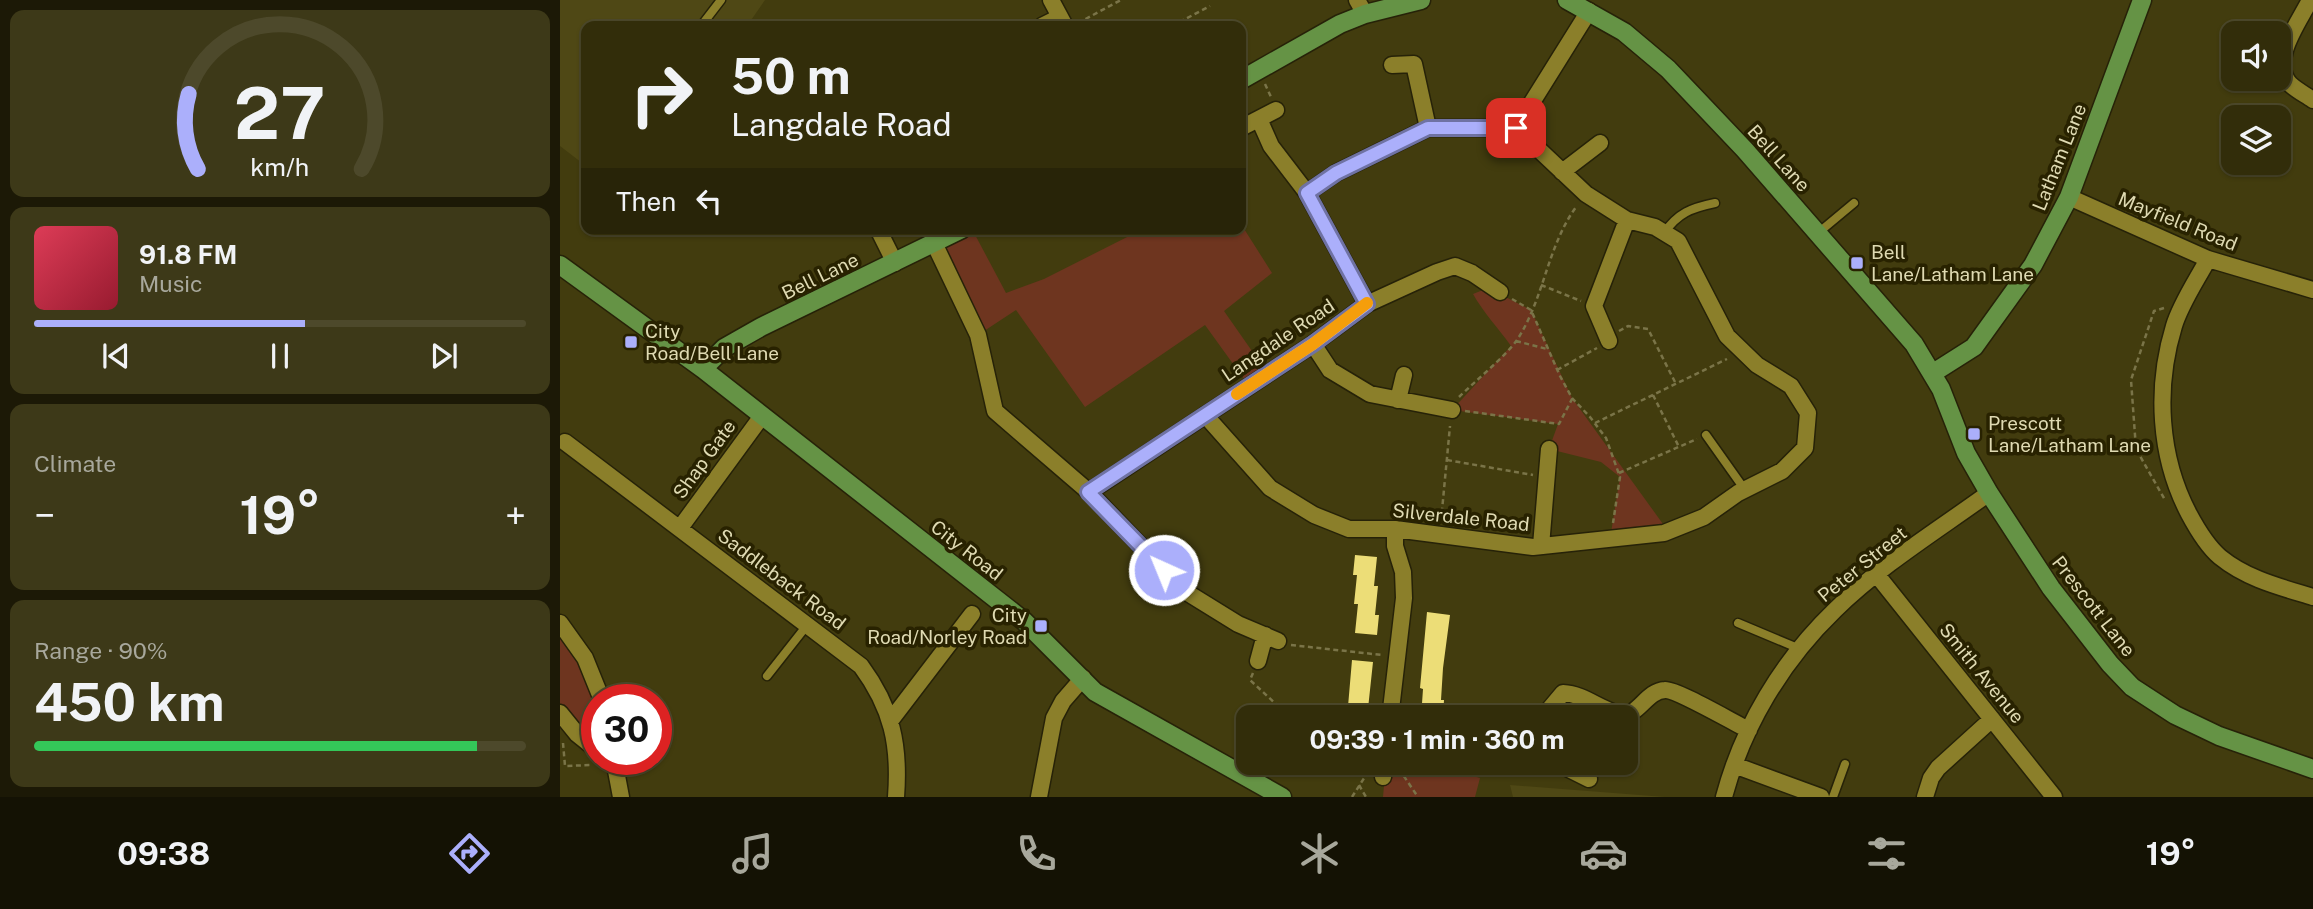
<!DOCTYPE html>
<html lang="en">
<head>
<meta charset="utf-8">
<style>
	body { margin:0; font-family:"Public Sans",sans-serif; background:#3d3918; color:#f1f3f6; height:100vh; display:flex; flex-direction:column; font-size:26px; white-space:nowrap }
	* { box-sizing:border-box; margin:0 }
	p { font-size:23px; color:#a8a89c }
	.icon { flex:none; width:38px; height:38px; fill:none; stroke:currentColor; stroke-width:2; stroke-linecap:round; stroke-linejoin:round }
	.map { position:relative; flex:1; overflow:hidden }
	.drawer { display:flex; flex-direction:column; gap:10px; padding:10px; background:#1c1906; width:560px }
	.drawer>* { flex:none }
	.top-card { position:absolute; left:21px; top:21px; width:665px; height:214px; border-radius:14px; box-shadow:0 2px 5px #0004,0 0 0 2px #4d492b; background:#322d0a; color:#f1f3f6; overflow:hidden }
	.fabs { position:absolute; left:1661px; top:21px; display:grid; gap:14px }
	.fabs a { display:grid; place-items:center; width:70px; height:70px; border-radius:14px; background:#322d0a; box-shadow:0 2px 5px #0004,0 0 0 2px #4d492b; font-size:35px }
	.speed { position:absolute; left:21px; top:684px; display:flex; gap:14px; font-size:35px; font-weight:700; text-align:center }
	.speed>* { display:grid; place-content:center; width:91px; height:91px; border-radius:50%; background:#322d0a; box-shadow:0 2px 5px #0004,0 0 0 2px #4d492b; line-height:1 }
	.speed .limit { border:10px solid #d22; background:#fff; color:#111 }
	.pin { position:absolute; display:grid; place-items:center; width:60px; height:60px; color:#fff; margin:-30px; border-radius:14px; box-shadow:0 4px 10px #0006 }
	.me { position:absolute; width:77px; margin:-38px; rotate:316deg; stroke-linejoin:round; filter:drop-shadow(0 0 5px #0008) }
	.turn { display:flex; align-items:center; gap:24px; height:147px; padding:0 35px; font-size:32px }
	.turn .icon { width:91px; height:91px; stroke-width:2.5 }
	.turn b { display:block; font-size:49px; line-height:60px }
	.then { display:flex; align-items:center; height:66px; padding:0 35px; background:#0003; gap:14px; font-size:26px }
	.big { font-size:52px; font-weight:700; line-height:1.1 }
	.drawer .widget { flex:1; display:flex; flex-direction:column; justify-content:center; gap:10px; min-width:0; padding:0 24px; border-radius:14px; background:#3d3918 }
	.drawer .dial { align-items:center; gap:0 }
	.dial svg { height:182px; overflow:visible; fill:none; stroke:#4d492b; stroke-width:7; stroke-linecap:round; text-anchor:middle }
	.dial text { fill:#f1f3f6; stroke:none }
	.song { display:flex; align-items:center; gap:21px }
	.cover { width:84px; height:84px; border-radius:10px; background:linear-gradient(135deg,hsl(350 70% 55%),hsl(350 70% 35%)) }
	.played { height:7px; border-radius:4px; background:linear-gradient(90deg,#abaffb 55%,#4d492b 55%) }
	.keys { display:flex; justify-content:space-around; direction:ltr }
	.heat { display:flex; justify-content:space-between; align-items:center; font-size:38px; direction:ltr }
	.charge { height:10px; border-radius:5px; background:linear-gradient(90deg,#34c759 90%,#4d492b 0) }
	.trip { position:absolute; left:676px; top:705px; width:402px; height:70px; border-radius:14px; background:#322d0a; box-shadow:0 2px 5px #0004,0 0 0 2px #4d492b; font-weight:700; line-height:70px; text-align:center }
	.dock { display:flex; height:112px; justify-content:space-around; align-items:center; background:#141204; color:#a8a89c }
	.dock .icon { width:49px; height:49px }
	.dock .selected { color:#abaffb }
	.dock b { font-size:32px; color:#f1f3f6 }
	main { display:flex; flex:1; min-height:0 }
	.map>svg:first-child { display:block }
	.built { fill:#4f4815 }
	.green { fill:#6e351f }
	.building { fill:#ecdd77 }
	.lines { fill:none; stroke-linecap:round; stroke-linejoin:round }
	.lane-casing { stroke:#262208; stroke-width:11 }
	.street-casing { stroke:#262208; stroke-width:19 }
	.secondary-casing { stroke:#262208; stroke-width:21 }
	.path { stroke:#7a7448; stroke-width:2.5; stroke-dasharray:5 3.5; stroke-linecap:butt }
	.lane { stroke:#8b7f2a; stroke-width:8 }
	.street { stroke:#8b7f2a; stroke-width:16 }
	.secondary { stroke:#659345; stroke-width:18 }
	.route-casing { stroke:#6f72a3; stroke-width:18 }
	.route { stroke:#abaffb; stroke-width:12 }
	.slow { stroke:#f59e0b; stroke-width:12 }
	.poi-dot { fill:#abaffb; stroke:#282200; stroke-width:2.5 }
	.labels { text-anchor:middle; stroke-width:7; stroke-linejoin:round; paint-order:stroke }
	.street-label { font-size:19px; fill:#dfdab2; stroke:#282200 }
	.poi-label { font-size:19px; fill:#dfdab2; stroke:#282200; text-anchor:start }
</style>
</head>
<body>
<main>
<section class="drawer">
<div class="widget dial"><svg viewBox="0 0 100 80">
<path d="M14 69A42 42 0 1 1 86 69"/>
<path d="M14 69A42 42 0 0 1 10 36" stroke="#abaffb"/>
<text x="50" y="56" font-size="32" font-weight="700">27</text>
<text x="50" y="72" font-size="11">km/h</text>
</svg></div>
<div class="widget">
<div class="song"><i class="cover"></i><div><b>91.8 FM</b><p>Music</p></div></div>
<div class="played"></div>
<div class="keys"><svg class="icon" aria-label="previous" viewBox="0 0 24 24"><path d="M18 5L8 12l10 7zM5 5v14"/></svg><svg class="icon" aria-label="pause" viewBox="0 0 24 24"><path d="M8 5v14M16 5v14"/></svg><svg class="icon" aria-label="next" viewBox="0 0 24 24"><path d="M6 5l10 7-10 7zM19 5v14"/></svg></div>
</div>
<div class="widget"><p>Climate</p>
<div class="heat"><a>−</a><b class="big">19°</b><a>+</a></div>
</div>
<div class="widget"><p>Range · 90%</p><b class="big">450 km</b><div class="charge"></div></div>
</section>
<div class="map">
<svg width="1753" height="797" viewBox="0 0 1753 797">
	<rect width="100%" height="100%" fill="#423c0e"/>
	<path class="built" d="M0 0H205L187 26H26V166L0 146Z
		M950 785 1105 797H953Z"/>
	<path class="green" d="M681 224 712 273 664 311 708 374 689 386 645 325 525 407 456 310 418 335 374 243 402 229H412L446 293 484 279 583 229H681Z
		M928 288 971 310 1012 398 1108 531 1050 539 1060 477 1041 462 989 449 998 424 892 410 951 346C939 329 923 312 913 294Z
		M0 625 37 700V747L0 713Z
		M826 763H869L920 778 915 797H823Z"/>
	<path class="building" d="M795 555 817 557 814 586H818L815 615H819L817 635 795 633 798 604H794L797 575H793Z
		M867 612 890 615 883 668 881 700H884L883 718H861L863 689 860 688Z
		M792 660 813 662 807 718H787Z"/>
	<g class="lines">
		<defs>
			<path id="lane" d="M141 26 161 0
				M1104 233C1118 213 1131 208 1155 203
				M1258 233 1294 203
				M1146 435 1185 490
				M1178 623 1240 649
				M207 676 248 624
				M1273 797 1285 764"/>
			<path id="street" d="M491 0 505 26
				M797 0 805 14
				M1750 0C1739 22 1709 61 1730 84 1736 90 1746 95 1753 100
				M482 26 500 17
				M832 65 854 64 868 128
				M699 119 711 146 747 193 807 304
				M681 128 716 110
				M956 128 1029 11
				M1002 172 1040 143
				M1509 197 1648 259 1753 290
				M318 229 335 263
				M374 243 418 335 435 411 529 492 623 590 678 624 718 641
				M1648 259C1637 280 1621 303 1614 326 1595 388 1599 457 1629 514 1637 529 1647 546 1660 557 1687 579 1720 587 1753 597
				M1049 341 1034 306 1067 220
				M753 344 770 370 810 394 892 410
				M838 400 844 375
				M645 415 710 488 754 515 789 529H835L973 547 1104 533 1144 517 1178 493 1222 471 1245 448 1248 413 1231 386 1197 365 1167 336 1118 241 1095 227 1067 220 1026 194 956 128H868L776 173 747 193
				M5 442 301 666C332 708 340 745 336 797
				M529 492 753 344 807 304 877 272 895 266 912 273 940 292
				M120 528 202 416
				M981 546 989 449
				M1317 575 1494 797
				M0 623 25 658 42 700
				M698 661 705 635
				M0 713 17 734 37 750
				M830 718 844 598 843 572 835 546V529
				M982 718 1003 693C1024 694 1039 709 1059 714 1078 719 1085 691 1105 690 1116 689 1174 723 1189 730
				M331 720 412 614
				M54 760 61 797
				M997 763 1029 779
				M1174 765 1261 797
				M823 777 825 763
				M479 797 494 718 503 701 523 678
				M1164 797C1183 726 1222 661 1275 610 1321 565 1378 530 1429 493
				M1365 797 1371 778 1378 768 1432 719"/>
			<path id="secondary" d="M1007 0 1064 32 1108 69 1185 150 1354 344 1381 389 1406 453 1429 493 1491 588 1550 664 1572 687 1615 715 1659 736 1753 769
				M681 80 780 24 805 14 861 0
				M0 265 143 369 464 621 535 692 722 797
				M143 369 164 348 201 327 402 229
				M1373 373 1414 347 1473 265 1509 197 1582 0"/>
		</defs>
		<use href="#lane" class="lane-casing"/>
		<use href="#street" class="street-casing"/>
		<use href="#secondary" class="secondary-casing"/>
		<path class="path" d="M518 23 561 0
			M612 26 650 6
			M705 84 711 97
			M981 285 1021 301
			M952 299 971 310 1000 376 1012 398 1030 417 1046 438 1060 477 1053 523
			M1604 308 1594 311 1571 380 1576 449 1605 500
			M1059 331 1068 326 1088 329 1116 384
			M956 341 987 349
			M997 370 1037 348
			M1093 395 1119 447
			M899 397C914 382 946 356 957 340 984 299 987 247 1016 207
			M905 411 999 424 1012 399
			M1035 423 1167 359
			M887 460 973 475
			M1059 473 1137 439
			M881 521 890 426
			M731 645 822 655
			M693 673 690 680 731 718
			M3 743 5 766 31 765
			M839 769 858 797
			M799 785 806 797
			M792 797 808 772"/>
		<use href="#lane" class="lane"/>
		<use href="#street" class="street"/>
		<use href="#secondary" class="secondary"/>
	</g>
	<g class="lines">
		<defs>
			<path id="route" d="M604 570 528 492 753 344 807 304 747 193 776 173 868 128H956"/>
		</defs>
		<use href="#route" class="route-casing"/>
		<use href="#route" class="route"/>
		<path class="slow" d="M677 394 753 344 807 303"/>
	</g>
	<g class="poi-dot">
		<rect x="1290" y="256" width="14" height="14" rx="3.5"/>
		<rect x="64" y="335" width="14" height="14" rx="3.5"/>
		<rect x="1407" y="427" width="14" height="14" rx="3.5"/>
		<rect x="474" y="619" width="14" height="14" rx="3.5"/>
	</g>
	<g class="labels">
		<g class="street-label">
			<text transform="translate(1499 157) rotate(-68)" y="7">Latham Lane</text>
			<text transform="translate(1219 158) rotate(48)" y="7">Bell Lane</text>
			<text transform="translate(1618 221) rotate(22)" y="7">Mayfield Road</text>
			<text transform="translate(260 276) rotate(-26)" y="7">Bell Lane</text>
			<text transform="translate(718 340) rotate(-34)" y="7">Langdale Road</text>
			<text transform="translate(144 459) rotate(-54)" y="7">Shap Gate</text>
			<text transform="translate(901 517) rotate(6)" y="7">Silverdale Road</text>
			<text transform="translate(407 550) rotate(38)" y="7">City Road</text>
			<text transform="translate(1302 564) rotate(-39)" y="7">Peter Street</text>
			<text transform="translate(222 579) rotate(37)" y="7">Saddleback Road</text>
			<text transform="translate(1534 606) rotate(52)" y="7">Prescott Lane</text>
			<text transform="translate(1422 673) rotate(51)" y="7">Smith Avenue</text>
		</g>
		<g class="poi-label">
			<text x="1311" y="259">Bell<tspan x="1311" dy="22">Lane/Latham Lane</tspan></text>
			<text x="85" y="338">City<tspan x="85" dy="22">Road/Bell Lane</tspan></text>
			<text x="1428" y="430">Prescott<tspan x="1428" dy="22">Lane/Latham Lane</tspan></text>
			<text x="467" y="622" text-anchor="end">City<tspan x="467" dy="22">Road/Norley Road</tspan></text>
		</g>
	</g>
</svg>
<div class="fabs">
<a><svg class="icon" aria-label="sound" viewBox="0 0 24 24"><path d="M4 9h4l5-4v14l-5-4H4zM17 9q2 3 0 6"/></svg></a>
<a><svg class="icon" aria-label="layers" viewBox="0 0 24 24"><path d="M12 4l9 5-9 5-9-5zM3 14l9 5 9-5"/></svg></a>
</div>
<div class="speed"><div class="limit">30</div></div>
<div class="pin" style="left:956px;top:128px;background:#d93025"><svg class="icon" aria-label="arrive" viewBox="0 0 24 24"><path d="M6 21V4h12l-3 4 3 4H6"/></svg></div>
<svg class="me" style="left:604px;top:570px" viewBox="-20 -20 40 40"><circle r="17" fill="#abaffb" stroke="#fff" stroke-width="3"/><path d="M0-11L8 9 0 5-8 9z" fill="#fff"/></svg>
<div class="trip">09:39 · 1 min · 360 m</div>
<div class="top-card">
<div class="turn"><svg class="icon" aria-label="right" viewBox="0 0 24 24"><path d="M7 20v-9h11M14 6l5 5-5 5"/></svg><div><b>50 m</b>Langdale Road</div></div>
<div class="then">Then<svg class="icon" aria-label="left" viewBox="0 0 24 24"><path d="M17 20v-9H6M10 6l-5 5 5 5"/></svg></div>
</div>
</div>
</main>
<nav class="dock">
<b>09:38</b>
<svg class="icon selected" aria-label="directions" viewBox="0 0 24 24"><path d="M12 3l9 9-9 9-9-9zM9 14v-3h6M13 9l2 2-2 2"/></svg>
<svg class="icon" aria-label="music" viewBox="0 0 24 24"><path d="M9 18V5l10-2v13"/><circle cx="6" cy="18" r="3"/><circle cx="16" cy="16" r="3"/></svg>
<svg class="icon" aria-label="phone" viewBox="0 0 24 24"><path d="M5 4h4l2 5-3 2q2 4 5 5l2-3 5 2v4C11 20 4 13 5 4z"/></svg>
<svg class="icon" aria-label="climate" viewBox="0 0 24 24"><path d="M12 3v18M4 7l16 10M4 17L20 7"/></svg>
<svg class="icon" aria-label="car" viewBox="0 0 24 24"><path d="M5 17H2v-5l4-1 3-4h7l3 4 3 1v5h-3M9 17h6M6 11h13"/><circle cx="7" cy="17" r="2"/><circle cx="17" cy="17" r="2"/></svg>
<svg class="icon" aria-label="filters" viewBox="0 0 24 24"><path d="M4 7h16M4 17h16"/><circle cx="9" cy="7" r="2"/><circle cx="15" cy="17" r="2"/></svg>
<b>19°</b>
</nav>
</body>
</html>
